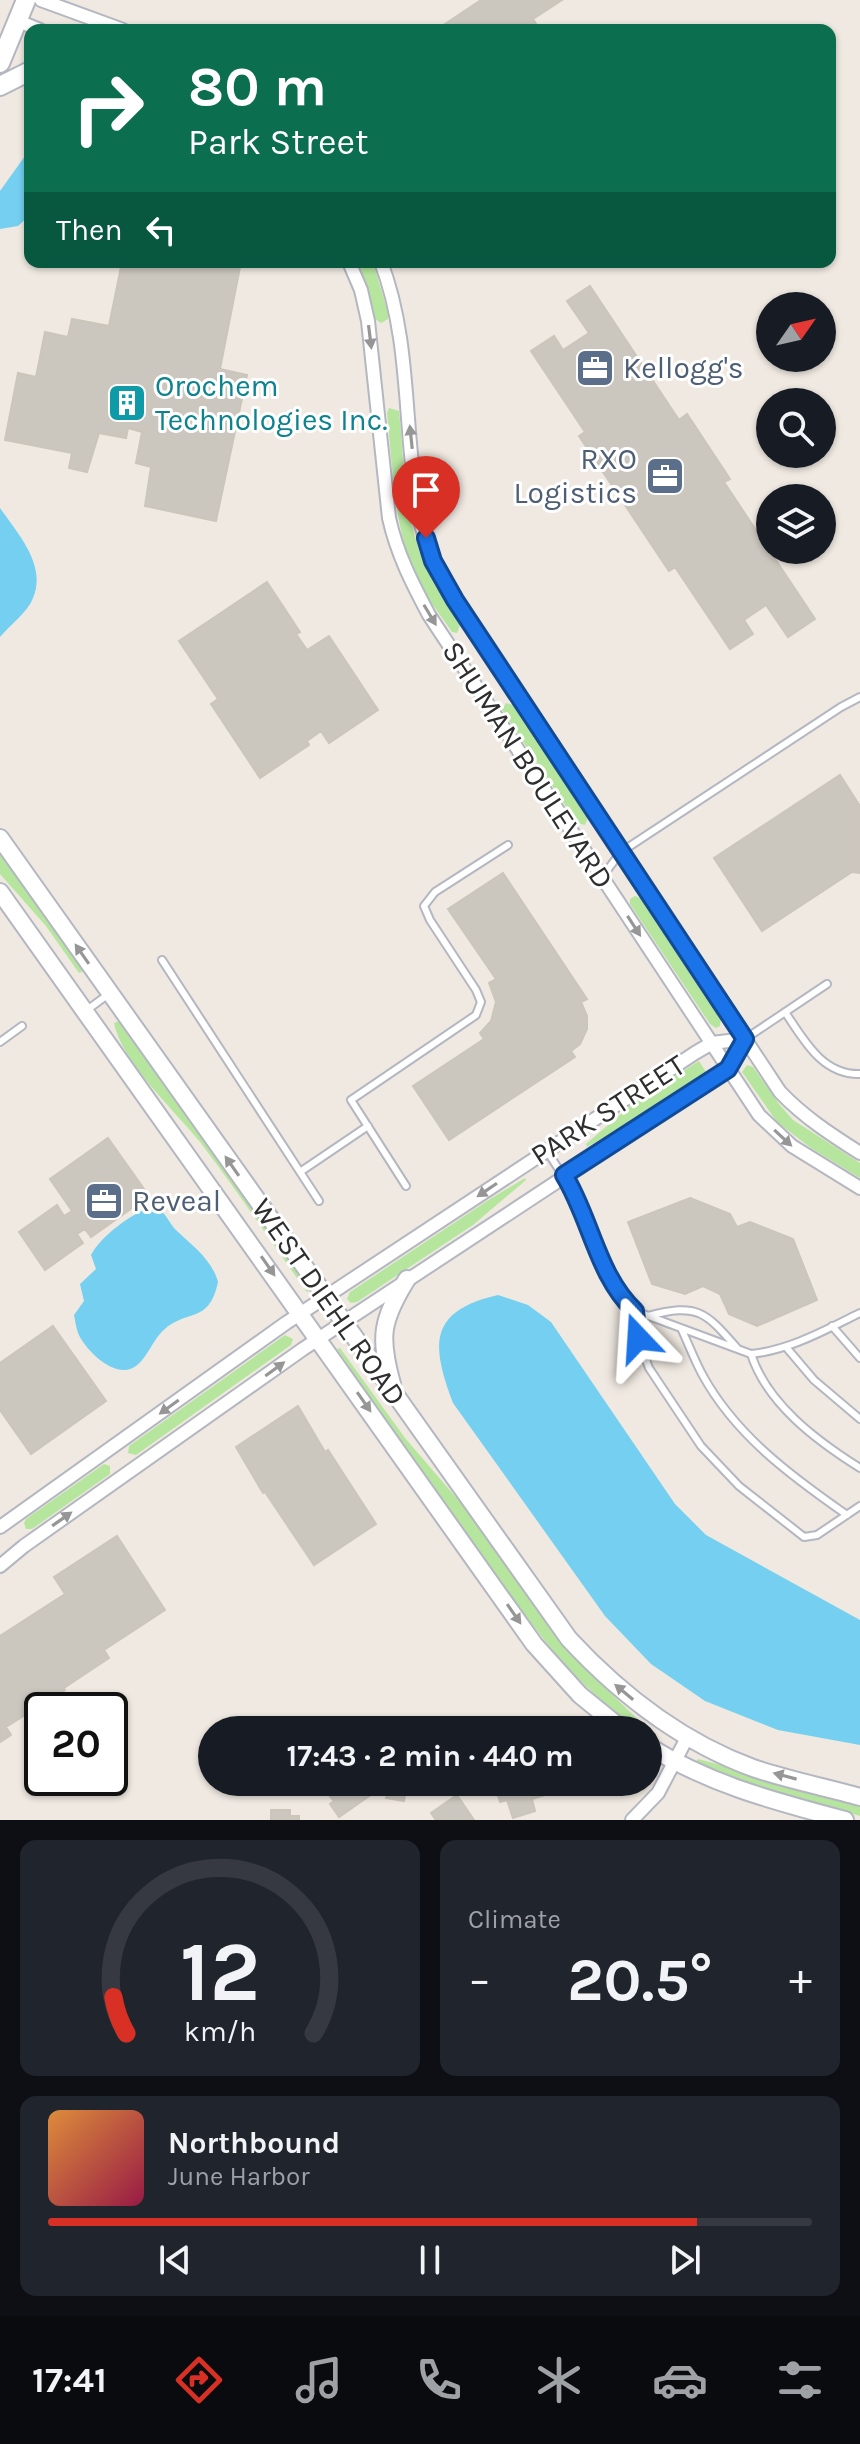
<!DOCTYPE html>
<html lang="en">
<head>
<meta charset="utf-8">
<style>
	body { margin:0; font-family:Karla,sans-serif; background:#20242c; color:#f1f3f6; height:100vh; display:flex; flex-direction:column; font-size:30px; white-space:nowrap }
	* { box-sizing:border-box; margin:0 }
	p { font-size:26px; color:#9ea1a6 }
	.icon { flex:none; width:44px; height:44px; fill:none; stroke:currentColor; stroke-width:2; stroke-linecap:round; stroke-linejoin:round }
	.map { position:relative; height:1820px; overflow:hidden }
	.details { display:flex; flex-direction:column; gap:20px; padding:20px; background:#0d0f14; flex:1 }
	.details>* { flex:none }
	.top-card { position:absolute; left:24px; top:24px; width:812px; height:244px; border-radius:16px; box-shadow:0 2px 6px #0004; background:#0b6e4f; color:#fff; overflow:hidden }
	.needle { width:52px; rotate:56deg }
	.buttons { position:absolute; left:756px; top:292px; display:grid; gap:16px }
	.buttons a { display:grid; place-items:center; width:80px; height:80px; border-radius:50%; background:#171b24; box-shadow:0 2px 6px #0004; font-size:40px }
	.speed { position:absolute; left:24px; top:1692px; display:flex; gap:16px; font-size:40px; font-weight:700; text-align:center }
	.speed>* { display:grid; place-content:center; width:104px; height:104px; border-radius:50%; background:#171b24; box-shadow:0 2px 6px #0004; line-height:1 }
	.speed .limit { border:4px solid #111; border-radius:12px; background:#fff; color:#111 }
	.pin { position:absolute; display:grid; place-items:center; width:68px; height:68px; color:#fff; margin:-82px -34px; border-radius:50% 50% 50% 0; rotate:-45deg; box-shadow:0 0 8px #0007 }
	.pin .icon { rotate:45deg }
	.me { position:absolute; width:88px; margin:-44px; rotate:340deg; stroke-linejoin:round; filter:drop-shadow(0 0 6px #0008) }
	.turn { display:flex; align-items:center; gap:28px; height:168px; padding:0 32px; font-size:36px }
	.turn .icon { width:104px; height:104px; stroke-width:2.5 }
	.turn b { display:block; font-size:56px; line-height:68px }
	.then { display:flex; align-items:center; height:76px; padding:0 32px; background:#0003; gap:16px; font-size:30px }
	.big { font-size:60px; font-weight:700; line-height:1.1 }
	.details .tile { flex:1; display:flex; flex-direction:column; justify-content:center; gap:12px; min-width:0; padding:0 28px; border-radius:16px; background:#20242c }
	.details .dial { align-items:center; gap:0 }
	.dial svg { height:208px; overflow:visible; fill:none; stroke:#363941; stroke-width:7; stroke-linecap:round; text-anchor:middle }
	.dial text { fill:#f1f3f6; stroke:none }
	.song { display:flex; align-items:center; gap:24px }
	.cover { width:96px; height:96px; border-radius:12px; background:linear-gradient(135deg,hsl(30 70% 55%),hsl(340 70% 35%)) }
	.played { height:8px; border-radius:4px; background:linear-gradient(90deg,#d93025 85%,#363941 85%) }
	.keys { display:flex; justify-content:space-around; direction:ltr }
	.heat { display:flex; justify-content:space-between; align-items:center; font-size:44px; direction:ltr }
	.details .tiles { flex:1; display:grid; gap:20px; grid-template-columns:1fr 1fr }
	.tile:last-child { grid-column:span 2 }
	.trip { position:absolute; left:198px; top:1716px; width:464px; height:80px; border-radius:40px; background:#171b24; box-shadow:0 2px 6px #0004; font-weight:700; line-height:80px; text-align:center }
	.tab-bar { display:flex; height:128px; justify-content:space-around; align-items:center; background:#090b0e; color:#9ea1a6 }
	.tab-bar .icon { width:56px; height:56px }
	.tab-bar .current { color:#d93025 }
	.tab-bar b { font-size:36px; color:#f1f3f6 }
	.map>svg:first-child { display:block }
	.green { fill:#b6e59e }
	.water { fill:#75cff0 }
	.building { fill:#cbc7bf; stroke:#cbc5ba; stroke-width:2 }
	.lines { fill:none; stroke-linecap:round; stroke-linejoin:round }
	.service-casing { stroke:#b4b7c1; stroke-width:10 }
	.minor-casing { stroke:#b4b7c1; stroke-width:16 }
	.tertiary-casing { stroke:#b4b7c1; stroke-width:20 }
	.secondary-casing { stroke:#b4b7c1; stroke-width:22 }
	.service { stroke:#fff; stroke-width:6 }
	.minor { stroke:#fff; stroke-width:12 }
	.tertiary { stroke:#fff; stroke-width:16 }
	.secondary { stroke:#fff; stroke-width:18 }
	.oneway { fill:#969696 }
	.route-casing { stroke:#114b97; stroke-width:20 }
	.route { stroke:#1a73e8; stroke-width:14 }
	.labels { text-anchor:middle; stroke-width:6; stroke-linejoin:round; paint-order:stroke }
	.service-label { font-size:30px; fill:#4e5e75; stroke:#fff; text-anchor:start }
	.culture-label { font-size:30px; fill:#0d838f; stroke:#fff; text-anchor:start }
	.street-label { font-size:30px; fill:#2e2e2e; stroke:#fff }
</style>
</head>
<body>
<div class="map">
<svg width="860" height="1820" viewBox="0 0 860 1820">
	<rect width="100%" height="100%" fill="#efe9e1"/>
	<path class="green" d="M359 262H373L388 313V319L381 323 375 319Z
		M389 408 399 411C404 462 404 518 425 565 434 586 449 605 460 625L457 633 452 632C440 614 424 595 415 574 393 524 393 467 387 413Z
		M506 703 513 705 588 817 585 825 577 823 502 710Z
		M0 853 83 971 79 973 46 926 0 874Z
		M635 896 642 899 721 1018 720 1026 716 1028 710 1024 630 904V899Z
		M119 1021 124 1026 310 1290 307 1292C271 1242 237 1190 200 1142 175 1111 121 1061 114 1023Z
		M699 1061 706 1072 631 1122 587 1147 586 1144 636 1101Z
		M747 1065 753 1067 779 1104 793 1120 860 1163V1178L811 1148 777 1122 742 1072Z
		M525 1178 526 1180 473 1225 357 1302 351 1303 347 1299 350 1292 490 1199Z
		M285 1335 293 1339 291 1345 136 1455 128 1453 129 1446Z
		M340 1348 405 1438 466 1509 554 1634 591 1674 657 1738V1740L648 1735V1730H640C566 1681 519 1607 468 1535 425 1474 381 1413 339 1352L337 1349Z
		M104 1464 110 1466V1474L32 1529H26L24 1523 26 1519Z
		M698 1759 860 1802V1816L741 1781 695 1762Z"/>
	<path class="water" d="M30 149V215L18 226 0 229V191Z
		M0 508C18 534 47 565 33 598 28 612 10 625 0 637Z
		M150 1207C167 1209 167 1222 177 1231 193 1246 212 1260 218 1282 209 1323 190 1309 166 1328 153 1338 149 1356 136 1366 116 1381 85 1350 78 1333 76 1327 75 1320 74 1315L84 1301 80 1284 96 1269 91 1255C102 1235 129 1216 150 1207Z
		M498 1295 528 1305 551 1322 675 1504 706 1535 860 1620V1745L778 1730 705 1701 651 1664 605 1616 453 1403C431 1345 428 1311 498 1295Z"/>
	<path class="building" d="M481 0H562L533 19 540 30H436Z
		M122 262H241L220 369 247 375 216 521 145 506 151 467 136 463 142 432 128 428 126 438 99 433 87 472 69 468 72 453 5 440 18 373 36 377 45 332 68 337 72 319 109 326Z
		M590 286 679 420 687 414 730 479 724 482 815 619 788 637 766 605 744 620 753 634 730 649 675 567 669 571 579 436 585 432 531 351 554 336 563 350 589 333 567 301Z
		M267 582 300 632 296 634 307 650 329 636 378 710 329 743 321 731 307 741 309 745 260 778 211 704 218 699 179 641Z
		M840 775 860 806V873L852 872 762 931 714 858Z
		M503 873 587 999 581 1002 587 1016V1029L580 1044 571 1051 575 1057 449 1140 413 1086 484 1039 480 1033 491 1021 496 1002 489 983 496 979 448 909Z
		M108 1138 149 1196 91 1237 85 1229 77 1234 83 1243 45 1270 19 1232 57 1205 64 1216 72 1211 50 1179Z
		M690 1198 730 1214 737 1227 750 1222 793 1239 817 1300 757 1326 729 1314 720 1294 703 1286 685 1294 652 1284 628 1222Z
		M53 1326 106 1401 31 1454 0 1410V1363Z
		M298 1406 325 1452 328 1450 376 1524 314 1565 265 1492 263 1493 236 1447Z
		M117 1536 165 1610 104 1650 109 1658 64 1688 65 1690 6 1727 11 1735 0 1742V1636L65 1594 54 1577Z
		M345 1782H363L372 1794 339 1817 330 1804 334 1801 328 1794Z
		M389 1782H422L420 1791 406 1789 404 1801 386 1798Z
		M516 1782H544L548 1794 532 1799 535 1811 513 1818 507 1800 500 1802 496 1789Z
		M457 1795 474 1820H436L431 1813Z
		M271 1810H290V1816H299V1820H271Z"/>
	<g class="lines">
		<defs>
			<path id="service" d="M602 877 621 852 841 707 860 697
				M162 960 319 1201
				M87 1010 110 993
				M785 1012C804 1040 822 1075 860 1074
				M745 1039 827 984
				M0 1042 22 1026
				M547 1151 579 1201 602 1264 620 1297 635 1311 751 1354C790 1350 825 1330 860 1313
				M300 1172 368 1126
				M406 1186 351 1100 476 1015 481 1002 476 990 430 920 424 906 435 892 508 845
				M635 1311 638 1338 649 1368 701 1446 739 1486 804 1537 817 1535 860 1506
				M648 1316C697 1303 705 1311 737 1348
				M832 1326 860 1358
				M681 1328C688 1343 694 1359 702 1374 735 1435 791 1476 847 1515
				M786 1347 814 1380 860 1419
				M751 1354C767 1404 817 1441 860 1468"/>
			<path id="minor" d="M41 0 123 30
				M18 21 40 30
				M349 262 361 290 368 321 389 518C397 554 412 583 429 615L759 1115 792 1146 860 1188
				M381 262C412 343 403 432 419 516 425 546 440 573 455 600L780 1092C804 1117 830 1134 860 1153
				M0 1527 286 1323 695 1053 712 1043 745 1039
				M0 1566 24 1546 303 1349 728 1069 745 1039
				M632 1820 658 1793 688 1736"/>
			<path id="tertiary" d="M0 838 569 1639C620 1694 682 1742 753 1768 788 1780 825 1787 860 1797
				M0 892 534 1644 580 1695 623 1730
				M392 1384C379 1337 381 1321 407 1279
				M648 1746C711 1785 774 1801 845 1820"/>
			<path id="secondary" d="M0 63 26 0
				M0 86 30 71"/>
		</defs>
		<use href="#service" class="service-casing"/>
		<use href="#minor" class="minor-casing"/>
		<use href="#tertiary" class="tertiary-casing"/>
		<use href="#secondary" class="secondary-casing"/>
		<use href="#service" class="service"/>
		<use href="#minor" class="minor"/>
		<use href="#tertiary" class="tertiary"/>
		<use href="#secondary" class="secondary"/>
	</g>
	<defs><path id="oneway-solid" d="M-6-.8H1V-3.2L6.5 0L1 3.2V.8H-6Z" transform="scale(2)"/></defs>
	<g class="oneway">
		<use href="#oneway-solid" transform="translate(370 337) rotate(83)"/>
		<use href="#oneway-solid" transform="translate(411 437) rotate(-96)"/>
		<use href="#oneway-solid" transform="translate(430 615) rotate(59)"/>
		<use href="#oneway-solid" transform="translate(634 926) rotate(57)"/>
		<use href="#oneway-solid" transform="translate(82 954) rotate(-125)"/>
		<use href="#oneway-solid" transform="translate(783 1138) rotate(43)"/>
		<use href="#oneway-solid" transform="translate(232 1166) rotate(-125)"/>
		<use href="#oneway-solid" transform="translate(487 1190) rotate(146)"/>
		<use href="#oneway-solid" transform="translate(268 1266) rotate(55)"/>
		<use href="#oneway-solid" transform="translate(275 1369) rotate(-36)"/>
		<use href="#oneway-solid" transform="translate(364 1402) rotate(55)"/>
		<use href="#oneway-solid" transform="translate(169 1407) rotate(144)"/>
		<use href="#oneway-solid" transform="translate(62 1519) rotate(-35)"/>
		<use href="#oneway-solid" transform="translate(514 1614) rotate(55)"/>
		<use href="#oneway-solid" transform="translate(624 1692) rotate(-140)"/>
		<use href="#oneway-solid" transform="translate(785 1776) rotate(-165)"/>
	</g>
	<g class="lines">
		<defs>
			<path id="route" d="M426 538 433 561 455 600 745 1039 728 1069 564 1175C591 1219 597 1275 635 1311L638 1338"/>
		</defs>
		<use href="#route" class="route-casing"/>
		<use href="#route" class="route"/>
	</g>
	<defs>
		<symbol id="office-square" viewBox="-11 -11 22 22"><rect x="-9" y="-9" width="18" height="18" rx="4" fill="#5c6f8a" stroke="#fff"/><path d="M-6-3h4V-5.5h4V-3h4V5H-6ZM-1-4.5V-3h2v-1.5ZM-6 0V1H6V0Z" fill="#fff"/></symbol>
		<symbol id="building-square" viewBox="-11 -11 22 22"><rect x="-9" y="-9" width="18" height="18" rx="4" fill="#0f9aa8" stroke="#fff"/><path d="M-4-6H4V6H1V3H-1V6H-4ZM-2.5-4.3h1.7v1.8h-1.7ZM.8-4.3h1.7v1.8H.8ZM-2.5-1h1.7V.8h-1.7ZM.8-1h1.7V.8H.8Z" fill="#fff"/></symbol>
	</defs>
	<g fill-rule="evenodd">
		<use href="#office-square" x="573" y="346" width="44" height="44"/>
		<use href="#building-square" x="105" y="381" width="44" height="44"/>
		<use href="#office-square" x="643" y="454" width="44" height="44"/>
		<use href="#office-square" x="82" y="1179" width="44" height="44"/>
	</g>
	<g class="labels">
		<g class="service-label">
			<text x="623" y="378">Kellogg's</text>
			<text x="637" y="469" text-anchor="end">RXO<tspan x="637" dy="34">Logistics</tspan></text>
			<text x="132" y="1211">Reveal</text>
		</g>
		<g class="culture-label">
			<text x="155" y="396">Orochem<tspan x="155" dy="34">Technologies Inc.</tspan></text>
		</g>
		<g class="street-label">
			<text transform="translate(528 765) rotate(57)" y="10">SHUMAN BOULEVARD</text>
			<text transform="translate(608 1110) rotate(-33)" y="10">PARK STREET</text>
			<text transform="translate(329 1302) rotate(55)" y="10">WEST DIEHL ROAD</text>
		</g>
	</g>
</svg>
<div class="buttons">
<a><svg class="needle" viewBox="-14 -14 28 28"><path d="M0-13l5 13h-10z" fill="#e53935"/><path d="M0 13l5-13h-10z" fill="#9ea1a6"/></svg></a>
<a><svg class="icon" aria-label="search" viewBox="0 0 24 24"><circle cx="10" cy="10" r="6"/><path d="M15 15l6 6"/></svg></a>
<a><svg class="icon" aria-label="layers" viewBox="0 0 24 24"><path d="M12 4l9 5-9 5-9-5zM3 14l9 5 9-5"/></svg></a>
</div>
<div class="speed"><div class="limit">20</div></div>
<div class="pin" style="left:426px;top:538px;background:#d93025"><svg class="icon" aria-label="arrive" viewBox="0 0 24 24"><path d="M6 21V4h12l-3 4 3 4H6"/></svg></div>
<svg class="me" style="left:638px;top:1338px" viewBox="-20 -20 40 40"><path d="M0-17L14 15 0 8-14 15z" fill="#1a73e8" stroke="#fff" stroke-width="4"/></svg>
<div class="trip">17:43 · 2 min · 440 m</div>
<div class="top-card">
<div class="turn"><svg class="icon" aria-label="right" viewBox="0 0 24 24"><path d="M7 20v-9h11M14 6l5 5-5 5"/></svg><div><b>80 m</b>Park Street</div></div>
<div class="then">Then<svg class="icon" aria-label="left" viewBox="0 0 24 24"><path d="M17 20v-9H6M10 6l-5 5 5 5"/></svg></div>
</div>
</div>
<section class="details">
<div class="tiles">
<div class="tile dial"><svg viewBox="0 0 100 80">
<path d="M14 69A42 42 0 1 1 86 69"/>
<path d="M14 69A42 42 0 0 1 9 55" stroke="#d93025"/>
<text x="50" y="56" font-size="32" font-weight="700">12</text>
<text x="50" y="72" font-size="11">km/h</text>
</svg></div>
<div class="tile"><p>Climate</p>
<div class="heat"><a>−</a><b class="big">20.5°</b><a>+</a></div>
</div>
<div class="tile">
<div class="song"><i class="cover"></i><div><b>Northbound</b><p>June Harbor</p></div></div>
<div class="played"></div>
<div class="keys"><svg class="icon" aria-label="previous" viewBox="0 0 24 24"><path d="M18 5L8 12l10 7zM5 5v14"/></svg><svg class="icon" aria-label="pause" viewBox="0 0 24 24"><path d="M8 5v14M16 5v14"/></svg><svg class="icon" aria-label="next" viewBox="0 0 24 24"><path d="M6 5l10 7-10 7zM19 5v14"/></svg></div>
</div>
</div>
</section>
<nav class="tab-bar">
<b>17:41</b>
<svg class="icon current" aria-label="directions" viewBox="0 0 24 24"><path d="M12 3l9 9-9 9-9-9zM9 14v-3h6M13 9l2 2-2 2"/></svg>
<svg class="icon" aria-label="music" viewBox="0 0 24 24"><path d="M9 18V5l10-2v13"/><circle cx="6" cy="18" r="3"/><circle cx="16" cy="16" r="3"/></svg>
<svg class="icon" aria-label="phone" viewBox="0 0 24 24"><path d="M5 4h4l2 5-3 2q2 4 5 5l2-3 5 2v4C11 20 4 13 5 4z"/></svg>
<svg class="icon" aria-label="climate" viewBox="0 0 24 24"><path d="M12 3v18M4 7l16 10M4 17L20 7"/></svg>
<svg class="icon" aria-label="car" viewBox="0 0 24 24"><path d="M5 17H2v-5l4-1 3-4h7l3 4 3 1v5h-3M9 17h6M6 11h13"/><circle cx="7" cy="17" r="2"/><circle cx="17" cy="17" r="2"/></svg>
<svg class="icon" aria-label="filters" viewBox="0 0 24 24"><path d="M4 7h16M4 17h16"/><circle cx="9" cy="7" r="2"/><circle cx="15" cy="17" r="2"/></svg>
</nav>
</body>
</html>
